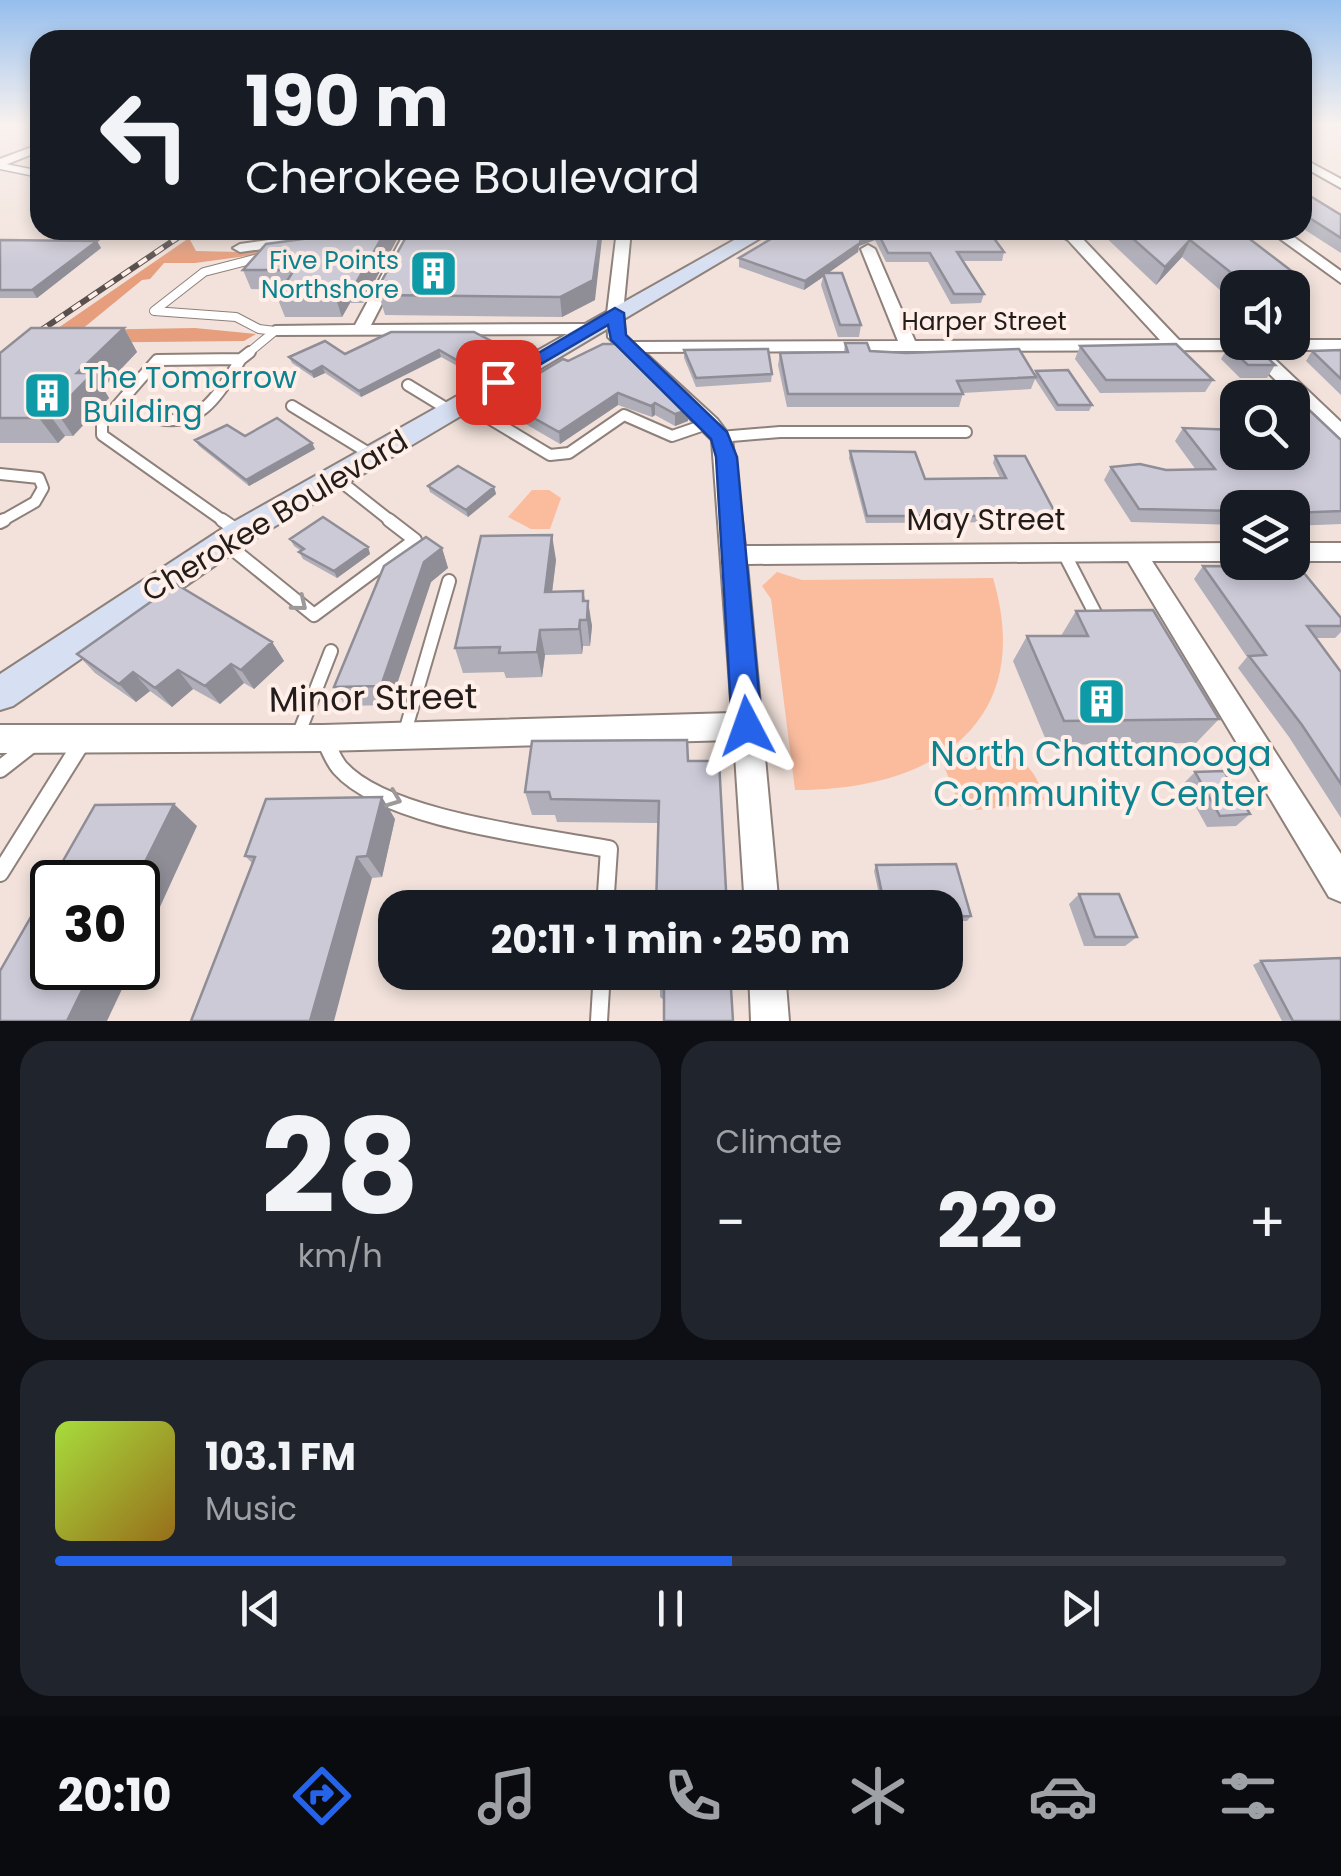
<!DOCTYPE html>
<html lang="en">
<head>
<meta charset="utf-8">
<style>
	body { margin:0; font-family:Poppins,sans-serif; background:#20242c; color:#f1f3f6; height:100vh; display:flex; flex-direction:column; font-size:38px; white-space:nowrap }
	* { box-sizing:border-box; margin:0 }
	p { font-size:32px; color:#9ea1a6 }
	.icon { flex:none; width:55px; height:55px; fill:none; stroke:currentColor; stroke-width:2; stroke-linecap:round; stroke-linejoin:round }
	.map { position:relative; height:1021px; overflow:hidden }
	.drawer { display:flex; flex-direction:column; gap:20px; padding:20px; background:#0d0f14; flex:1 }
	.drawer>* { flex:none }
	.hud { position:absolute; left:30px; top:30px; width:1282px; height:210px; border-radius:30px; box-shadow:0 5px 15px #0003; background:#171b24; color:#f1f3f6; overflow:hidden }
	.buttons { position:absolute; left:1220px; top:270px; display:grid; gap:20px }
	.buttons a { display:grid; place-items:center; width:90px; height:90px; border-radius:20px; background:#171b24; box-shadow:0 5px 15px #0003; font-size:50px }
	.speed { position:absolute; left:30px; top:860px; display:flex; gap:20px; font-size:50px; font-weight:700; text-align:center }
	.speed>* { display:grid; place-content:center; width:130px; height:130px; border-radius:50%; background:#171b24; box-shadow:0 5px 15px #0003; line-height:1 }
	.speed .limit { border:5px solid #111; border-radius:15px; background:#fff; color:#111 }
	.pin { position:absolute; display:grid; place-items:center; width:85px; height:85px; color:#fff; margin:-42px; border-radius:20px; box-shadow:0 5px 15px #0006 }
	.me { position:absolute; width:110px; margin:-55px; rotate:356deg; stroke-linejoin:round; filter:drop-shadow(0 0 8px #0008) }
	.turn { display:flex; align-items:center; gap:35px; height:210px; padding:0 50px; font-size:45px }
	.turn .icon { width:130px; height:130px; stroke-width:2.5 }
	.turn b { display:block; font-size:70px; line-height:85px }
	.big { font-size:75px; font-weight:700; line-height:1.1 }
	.drawer .card { flex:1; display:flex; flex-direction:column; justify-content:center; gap:15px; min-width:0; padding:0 35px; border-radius:30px; background:#20242c }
	.drawer .dial { align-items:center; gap:0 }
	.dial b { font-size:130px; line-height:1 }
	.song { display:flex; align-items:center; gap:30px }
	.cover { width:120px; height:120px; border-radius:15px; background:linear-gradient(135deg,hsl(80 70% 55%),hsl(40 70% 35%)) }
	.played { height:10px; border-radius:5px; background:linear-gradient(90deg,#2563eb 55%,#363941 55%) }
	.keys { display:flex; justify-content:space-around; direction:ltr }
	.heat { display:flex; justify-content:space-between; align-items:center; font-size:55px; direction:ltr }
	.drawer .tiles { flex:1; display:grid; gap:20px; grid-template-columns:1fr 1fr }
	.card:last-child { grid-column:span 2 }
	.trip { position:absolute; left:378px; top:890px; width:585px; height:100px; border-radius:30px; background:#171b24; box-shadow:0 5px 15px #0003; font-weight:700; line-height:100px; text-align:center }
	.menu { display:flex; height:160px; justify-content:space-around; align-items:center; background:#090b0e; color:#9ea1a6 }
	.menu .icon { width:70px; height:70px }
	.menu .active { color:#2563eb }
	.menu b { font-size:45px; color:#f1f3f6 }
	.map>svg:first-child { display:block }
	.green { fill:#fbbc9e }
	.forest { fill:#e69e7d }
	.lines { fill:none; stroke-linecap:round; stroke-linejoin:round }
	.service-far4-casing { stroke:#8e807a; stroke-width:9 }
	.service-far3-casing { stroke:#8e807a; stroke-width:10 }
	.service-far2-casing { stroke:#8e807a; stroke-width:14 }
	.service-far1-casing { stroke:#8e807a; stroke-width:16 }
	.service-casing { stroke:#8e807a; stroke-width:20 }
	.minor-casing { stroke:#8e807a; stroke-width:4 }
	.secondary-casing { stroke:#8e807a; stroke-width:4 }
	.service-far4 { stroke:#fff; stroke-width:6 }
	.service-far3 { stroke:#fff; stroke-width:8 }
	.service-far2 { stroke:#fff; stroke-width:10 }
	.service-far1 { stroke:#fff; stroke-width:12 }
	.service { stroke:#fff; stroke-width:16 }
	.minor { fill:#fff; fill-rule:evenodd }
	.secondary { fill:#d7e0f2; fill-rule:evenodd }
	.rail-far1-casing { stroke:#59504d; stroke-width:6 }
	.rail-casing { stroke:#59504d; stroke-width:9 }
	.rail-far1 { stroke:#ffefe8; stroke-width:4; stroke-dasharray:10; stroke-linecap:butt }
	.rail { stroke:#ffefe8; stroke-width:5; stroke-dasharray:16; stroke-linecap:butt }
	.wall { fill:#afaeb9 }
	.shaded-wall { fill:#8f8d96 }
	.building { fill:#cccad7; stroke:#8f8d96; stroke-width:2.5 }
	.oneway { stroke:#9c9998 }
	.route { fill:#2563eb; stroke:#184099; stroke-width:2.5 }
	.labels { text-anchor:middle; stroke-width:8; stroke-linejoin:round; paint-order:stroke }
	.far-culture-label { font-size:25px; fill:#0d838f; stroke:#ffefe8; text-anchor:end }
	.far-street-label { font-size:25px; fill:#221c1a; stroke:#ffefe8 }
	.culture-label { font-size:30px; fill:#0d838f; stroke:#ffefe8; text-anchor:start }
	.street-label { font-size:30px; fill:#221c1a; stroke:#ffefe8 }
	.near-street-label { font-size:35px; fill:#221c1a; stroke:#ffefe8 }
	.near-culture-label { font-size:35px; fill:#0d838f; stroke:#ffefe8 }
</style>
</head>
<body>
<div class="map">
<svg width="1341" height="1021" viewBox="0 0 1341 1021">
	<rect width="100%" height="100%" fill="#f2e2db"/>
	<path class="green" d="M532 490H549L561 498 550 529H531L508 517Z
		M777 572 802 580 993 578C1037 726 929 791 795 790L771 599 762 586Z
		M1003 755C1027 758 1038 776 1044 799L1041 803 977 810 960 806 944 766 963 758Z"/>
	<path class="forest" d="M189 238 196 251 240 252 318 241 320 246 195 263H164L150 279 142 280 81 330 195 328 256 334 244 341 53 343 42 339Z"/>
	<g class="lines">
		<defs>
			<path id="service-far4" d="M0 166 40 174"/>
			<path id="service-far3" d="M784 230 797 235 808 230
				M266 256 204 272 154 311 236 317 259 329 275 331
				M247 354 275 331"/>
			<path id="service-far2" d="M408 385 449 410
				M462 402 550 455 569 453 624 415 672 436 710 423
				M292 406 372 455
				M159 419C202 428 220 391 241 359
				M720 437 780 432H966
				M0 474 39 478 43 488 35 502 0 522
				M335 477 392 522
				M225 522 102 435V423L157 360 241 359 250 352"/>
			<path id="service-far1" d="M222 520 238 531
				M0 522 4 520
				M224 542 314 615 415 540 389 520
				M1064 553 1096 615
				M404 735 449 581
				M297 738 331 651"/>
			<path id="service" d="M325 741C330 750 333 760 340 768 386 820 540 836 609 849L605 908
				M0 769 32 744
				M0 873 82 742
				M599 1021 602 972"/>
			<path id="minor" d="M1333 124H1341V127L1334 126Z
				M40 144V151L0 167V159Z
				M1302 158 1341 179V188L1302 166Z
				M344 230H382L375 234 240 252 233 248 240 244Z
				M406 230H420L371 325 587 324 595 329 587 334 269 335 267 331 275 326 355 325Z
				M617 230H631L623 313 625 336 632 342 898 341 861 249 868 245 875 249 915 341 1160 340 1068 240 1051 230 1078 234 1179 340H1341V350H1265L1341 422V439L1334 437 1245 350 644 352 717 419 732 439 745 546 1238 543V561H1152L1341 854V902L1329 897 1128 561 747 564 779 908H745L734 740 323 751 0 753V725H323L732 713 712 440 608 337 607 313Z
				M1268 230H1284L1341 271V283Z
				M1292 543H1341V561H1292Z
				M749 972H785L789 1021H751Z"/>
			<path id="secondary" d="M752 230H774L250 541 13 706 0 710V674L228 525Z"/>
		</defs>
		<use href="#service-far4" class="service-far4-casing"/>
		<use href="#service-far3" class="service-far3-casing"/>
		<use href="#service-far2" class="service-far2-casing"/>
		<use href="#service-far1" class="service-far1-casing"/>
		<use href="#service" class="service-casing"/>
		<use href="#minor" class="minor-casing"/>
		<use href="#secondary" class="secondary-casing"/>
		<use href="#service-far4" class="service-far4"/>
		<use href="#service-far3" class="service-far3"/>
		<use href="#service-far2" class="service-far2"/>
		<use href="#service-far1" class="service-far1"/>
		<use href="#service" class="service"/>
		<use href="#minor" class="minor"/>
		<use href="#secondary" class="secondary"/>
		<defs>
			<path id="rail-far1" d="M6 354 189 230"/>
			<path id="rail" d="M0 358 9 352"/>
		</defs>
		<use href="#rail-far1" class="rail-far1-casing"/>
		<use href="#rail" class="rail-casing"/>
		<use href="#rail-far1" class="rail-far1"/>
		<use href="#rail" class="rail"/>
	</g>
	<path class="wall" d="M1302 191 1341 215V253L1302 228Z
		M349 230H402L363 303H350L342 317H285L277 297 282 290 251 289 243 270 343 238Z
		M809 230H988L1004 252 1002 261H963L984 294 981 303 951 304 928 262H886L875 240 859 246 858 252 828 273 861 325 859 337H838L821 285 823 277 804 290 739 267V258L797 238Z
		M1098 230H1250L1247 236 1302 279 1292 295V288H1238V297H1228L1182 257 1156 285Z
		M0 240 97 241 101 248 37 298H0Z
		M381 282 595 300 562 317 385 315 379 295 383 288Z
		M124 328 137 352 103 388 109 398 73 436H65L58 443H0V353Z
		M391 332 498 350 463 369 441 357 361 397 325 373 314 378 292 363 289 357 345 354Z
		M845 343 870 351 1035 374 1036 371 1092 405 1089 411H1056L1035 379 1031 389 963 393 959 407H787L778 365 780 353 844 352Z
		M1080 346 1213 380 1205 392 1100 393 1075 359Z
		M1228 347 1275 365 1267 378H1240L1221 359Z
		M684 350 772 374 771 382 696 387 684 358Z
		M1341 350V395L1306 361 1312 351Z
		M563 359 688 410V421L675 426 655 415 652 417 618 405 560 444 500 409 498 398Z
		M1183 428 1341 440V524L1292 526V508H1238V525L1131 522 1104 480 1111 467 1196 470 1175 441Z
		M195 440 312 443 315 449 249 486 199 446Z
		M850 451 925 479 1000 478 993 463 995 456 1059 520 1056 527H1024L1021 522 866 523 849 458Z
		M428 486 494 487 496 494 468 517 430 492Z
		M290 539 368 547 370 554 337 578 303 559 299 552 301 551 294 546Z
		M442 548 448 568 431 582 390 705 345 706 334 687Z
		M556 560 552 592 583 591 592 626 590 646H583L582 654 545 655 542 677 506 678 504 672 463 673 455 648Z
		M1203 566 1341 618V632L1335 638H1316L1341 672V818L1289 737 1238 668 1247 657 1194 579Z
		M1076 611 1219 719 1196 743 1048 745 1013 661 1027 636H1061Z
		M272 642 284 661 254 689 244 683 220 704 193 689 172 707 150 691 136 702 95 673 77 654Z
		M688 761 659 823 557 822 555 815H532L525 792Z
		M1195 772 1250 814 1236 826 1207 827 1183 784Z
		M395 819 382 877 372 878 253 864 245 856Z
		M876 865 971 916 967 921H945V908H882L874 871Z
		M1079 894 1137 937 1125 946H1084L1069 904Z
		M1261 961 1341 1021H1282L1253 965Z
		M655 972H730L664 1000 660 997V978L656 976Z"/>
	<path class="shaded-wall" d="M386 230H402L363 303 356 283Z
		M600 230H603L595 300 562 317 560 297Z
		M877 231 875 240 859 246 858 252 824 276 823 273V277L804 290 805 281 861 237Z
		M1190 240 1182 257 1156 285 1165 267Z
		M97 241 101 248 37 298 32 290Z
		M344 283 350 303 342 317 335 296Z
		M124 328 137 352 103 388 109 398 73 436 56 411 77 373Z
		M497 344 498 350 463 369 462 363Z
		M439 350 441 357 361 397 359 391Z
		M322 366 325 373 314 378 311 372Z
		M618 393V405L560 444 559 432Z
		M655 403V415L652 417 651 406Z
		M688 410V421L675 426V414Z
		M47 411 65 436 58 443 39 418Z
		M312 443 315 449 249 486 246 480Z
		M494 487 496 494 468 517 466 510Z
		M552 535 556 560 549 617 545 592Z
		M368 547 370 554 337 578 334 571Z
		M442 548 448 568 431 582 390 705 381 686 424 562Z
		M588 601 592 626 590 646 587 620Z
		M580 620 583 646 582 654 579 629Z
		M540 630 545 655 542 677 537 652Z
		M272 642 284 661 254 689 241 670Z
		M231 664 244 683 220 704 205 686Z
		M178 670 193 689 172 707 155 688Z
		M133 672 150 691 136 702 119 684Z
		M382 797 395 819 382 877 367 856Z
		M174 804 197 826 138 955V882H135Z
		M357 857 372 878 334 1021H310Z
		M93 968H132L107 1021H67Z"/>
	<path class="building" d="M1302 191 1341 215V238L1302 213Z
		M349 230H386L356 283H344L335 296 277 297 294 270H243L266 244 310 238H343Z
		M410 230H600L593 280 560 297 379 295 386 282H381Z
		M809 230H988L1004 252H957L984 294H954L930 253H888L877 231 861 237 860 243 805 281 739 258 781 233 797 238Z
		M1123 230H1238L1302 279H1239L1190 240 1165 267Z
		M0 240 97 241 32 290H0Z
		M823 273H842L861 325H840Z
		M31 328H124L77 373H93L56 411H47L39 418H0V353Z
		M391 332H474L497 344 462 363 439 350 359 391 322 366 311 372 289 357 325 341 345 354Z
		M845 343H867L870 351 906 353 1019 349 1036 377 957 381 963 394H788L780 353 848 352Z
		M603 344H617L688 410 675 414 655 403 651 406 618 393 559 432 498 398 563 359 568 361Z
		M1176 344 1213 380H1106L1080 346Z
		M1255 346 1275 365H1248L1228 347Z
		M768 349 772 374 696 378 684 350Z
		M1341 350V379L1312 351Z
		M1068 370 1092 405H1058L1036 371Z
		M1292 406H1305L1341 440V511L1292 513V508H1238V511L1139 509 1111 467 1140 464 1166 470 1215 469 1183 428 1238 430V452H1292Z
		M277 418 312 443 246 480 195 440 227 425 245 436Z
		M850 451 915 452 925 479 1006 478 995 456H1025L1059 520 1027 521 1024 516H867Z
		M458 466 494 487 466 510 428 486Z
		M323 517 368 547 334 571 299 552 304 549 290 539Z
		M552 535 545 592 583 591V601H588L587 620H580L579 629 540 630 537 652 499 653 500 647 455 648 481 536Z
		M426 537 442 548 424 562 381 686 334 687 384 566Z
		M1203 566 1299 567 1341 618V626H1307L1341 672V784L1302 725 1249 656 1266 655Z
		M176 584 272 642 241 670 231 664 205 686 178 670 155 688 133 672 119 684 77 654Z
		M1153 610 1219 719 1064 721 1027 636H1088L1076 611Z
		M687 740 688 761H719L727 908H656L659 801 551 799 549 792H525L532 741Z
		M1224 771 1250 814 1220 816 1195 772Z
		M382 797 367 856 357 857 310 1021H191L255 857 245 856 266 799Z
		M174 804 135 882H52V968H93L67 1021H0V971L95 805Z
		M956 864 971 916 945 917V908H885L876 865Z
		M1079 894H1119L1137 937H1095Z
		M1341 958V1021H1293L1261 961Z
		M660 972H730L733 1021H664V984L659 981Z"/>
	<defs><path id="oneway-chevron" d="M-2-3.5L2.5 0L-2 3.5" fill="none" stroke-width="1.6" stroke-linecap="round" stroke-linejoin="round" transform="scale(2.5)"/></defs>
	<g class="oneway">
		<use href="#oneway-chevron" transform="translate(300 604) rotate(39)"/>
		<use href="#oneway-chevron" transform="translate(394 799) rotate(21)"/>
	</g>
	<linearGradient id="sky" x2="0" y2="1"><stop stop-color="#95beed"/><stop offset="0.47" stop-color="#f9f2ef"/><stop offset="1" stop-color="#f9f2ef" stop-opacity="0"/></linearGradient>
	<rect width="1341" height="266" fill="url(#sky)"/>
	<path class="route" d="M615 308 624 313 626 335 727 432 737 457 762 726 757 735 747 739 736 735 732 726 716 457 711 439 611 340 608 325 505 385 498 387 489 382Z"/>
	<defs>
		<symbol id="building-square" viewBox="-11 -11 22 22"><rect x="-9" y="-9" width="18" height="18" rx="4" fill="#0f9aa8" stroke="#ffefe8"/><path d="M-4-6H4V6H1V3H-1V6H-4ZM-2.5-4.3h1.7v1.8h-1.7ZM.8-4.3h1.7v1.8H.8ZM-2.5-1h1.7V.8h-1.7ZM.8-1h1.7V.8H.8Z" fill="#fff"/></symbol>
	</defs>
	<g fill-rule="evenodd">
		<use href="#building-square" x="406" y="246" width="55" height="55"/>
		<use href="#building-square" x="20" y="368" width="55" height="55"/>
		<use href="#building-square" x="1074" y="674" width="55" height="55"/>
	</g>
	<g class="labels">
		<g class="far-culture-label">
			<text x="399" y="269">Five Points<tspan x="399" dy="29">Northshore</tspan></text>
		</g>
		<g class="far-street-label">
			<text x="984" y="330">Harper Street</text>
		</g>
		<g class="culture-label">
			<text x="83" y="388">The Tomorrow<tspan x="83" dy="34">Building</tspan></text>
		</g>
		<g class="street-label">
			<text transform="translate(275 516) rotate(-31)" y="10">Cherokee Boulevard</text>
			<text x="986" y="530">May Street</text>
		</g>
		<g class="near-street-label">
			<text transform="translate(373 698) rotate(-1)" y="12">Minor Street</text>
		</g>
		<g class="near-culture-label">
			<text x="1101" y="766">North Chattanooga<tspan x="1101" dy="40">Community Center</tspan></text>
		</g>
	</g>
</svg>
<div class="buttons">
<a><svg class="icon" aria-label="sound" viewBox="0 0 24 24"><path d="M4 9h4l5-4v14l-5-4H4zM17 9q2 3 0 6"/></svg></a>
<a><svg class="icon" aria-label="search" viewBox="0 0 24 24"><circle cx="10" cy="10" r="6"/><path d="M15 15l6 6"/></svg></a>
<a><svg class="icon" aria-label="layers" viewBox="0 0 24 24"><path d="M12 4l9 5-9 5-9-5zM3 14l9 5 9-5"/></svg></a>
</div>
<div class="speed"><div class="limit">30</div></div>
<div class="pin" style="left:498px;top:382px;background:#d93025"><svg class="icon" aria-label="arrive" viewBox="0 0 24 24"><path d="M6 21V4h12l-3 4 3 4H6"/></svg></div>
<svg class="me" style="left:747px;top:726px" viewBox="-20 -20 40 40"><path d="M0-17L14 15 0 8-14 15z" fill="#2563eb" stroke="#fff" stroke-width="4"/></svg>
<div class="trip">20:11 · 1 min · 250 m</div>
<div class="hud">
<div class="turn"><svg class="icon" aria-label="left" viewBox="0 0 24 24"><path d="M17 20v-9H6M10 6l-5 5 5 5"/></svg><div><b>190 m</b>Cherokee Boulevard</div></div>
</div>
</div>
<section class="drawer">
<div class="tiles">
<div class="card dial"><b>28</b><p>km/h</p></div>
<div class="card"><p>Climate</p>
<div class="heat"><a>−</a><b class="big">22°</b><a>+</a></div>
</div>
<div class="card">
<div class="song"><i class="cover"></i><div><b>103.1 FM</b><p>Music</p></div></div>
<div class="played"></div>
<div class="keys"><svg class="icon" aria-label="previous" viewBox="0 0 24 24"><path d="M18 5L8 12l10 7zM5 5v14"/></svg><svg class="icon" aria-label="pause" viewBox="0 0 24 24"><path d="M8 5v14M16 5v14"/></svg><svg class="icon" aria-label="next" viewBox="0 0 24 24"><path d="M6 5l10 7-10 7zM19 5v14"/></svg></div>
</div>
</div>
</section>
<nav class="menu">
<b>20:10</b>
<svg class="icon active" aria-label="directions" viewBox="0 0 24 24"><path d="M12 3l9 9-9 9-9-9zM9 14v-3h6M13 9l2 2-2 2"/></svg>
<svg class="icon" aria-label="music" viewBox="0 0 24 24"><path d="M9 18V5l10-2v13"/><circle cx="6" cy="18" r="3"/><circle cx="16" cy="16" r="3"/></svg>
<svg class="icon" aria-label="phone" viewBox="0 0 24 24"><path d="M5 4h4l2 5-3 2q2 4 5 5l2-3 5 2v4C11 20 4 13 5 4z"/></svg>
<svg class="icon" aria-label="climate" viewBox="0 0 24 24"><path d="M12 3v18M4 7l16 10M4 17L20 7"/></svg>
<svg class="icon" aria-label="car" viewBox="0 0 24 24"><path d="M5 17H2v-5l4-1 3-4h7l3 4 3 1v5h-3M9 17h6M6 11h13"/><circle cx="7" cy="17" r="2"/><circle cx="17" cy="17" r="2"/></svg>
<svg class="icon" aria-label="filters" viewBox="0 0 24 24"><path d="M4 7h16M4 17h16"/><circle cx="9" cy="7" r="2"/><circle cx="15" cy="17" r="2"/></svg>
</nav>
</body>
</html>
